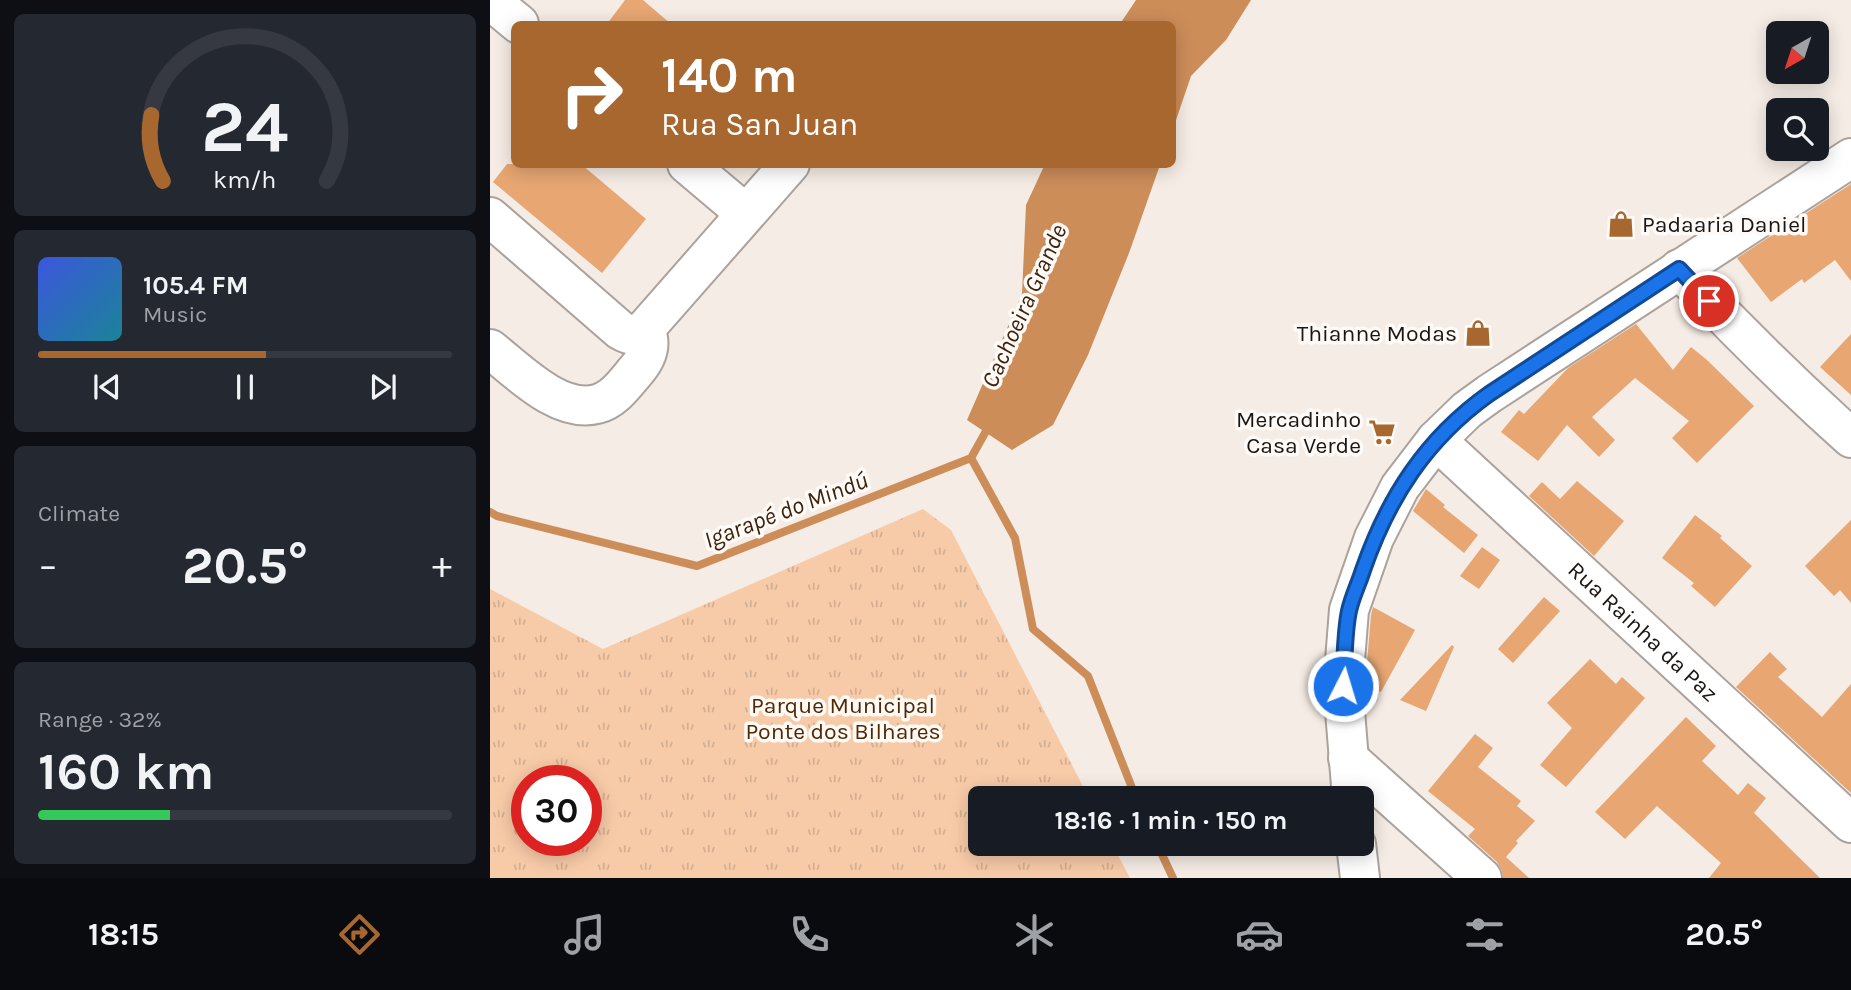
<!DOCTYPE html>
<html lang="en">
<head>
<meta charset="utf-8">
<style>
	body { margin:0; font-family:Karla,sans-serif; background:#242831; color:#f1f3f6; height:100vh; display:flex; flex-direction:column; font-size:26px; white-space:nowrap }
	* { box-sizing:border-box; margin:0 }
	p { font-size:23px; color:#9ea1a6 }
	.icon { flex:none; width:38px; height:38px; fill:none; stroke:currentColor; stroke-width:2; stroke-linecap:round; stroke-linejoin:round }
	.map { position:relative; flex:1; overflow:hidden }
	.side { display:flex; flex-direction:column; gap:14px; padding:14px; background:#0d0f14; width:490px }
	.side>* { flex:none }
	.guide { position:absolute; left:21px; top:21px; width:665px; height:147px; border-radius:10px; box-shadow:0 4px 18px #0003; background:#a7672f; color:#fff; overflow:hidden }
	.needle { width:46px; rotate:219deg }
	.controls { position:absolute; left:1276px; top:21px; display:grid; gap:14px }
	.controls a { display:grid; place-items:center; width:63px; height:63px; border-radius:10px; background:#171b24; box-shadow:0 4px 18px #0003; font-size:35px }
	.speed { position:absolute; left:21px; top:765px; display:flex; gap:14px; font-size:35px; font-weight:700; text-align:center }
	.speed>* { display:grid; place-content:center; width:91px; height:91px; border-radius:50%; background:#171b24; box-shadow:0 4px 18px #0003; line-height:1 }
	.speed .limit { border:10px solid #d22; background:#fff; color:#111 }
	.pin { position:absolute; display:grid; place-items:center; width:60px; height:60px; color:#fff; margin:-30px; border:4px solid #fff; border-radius:50%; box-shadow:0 2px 7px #0007 }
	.me { position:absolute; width:77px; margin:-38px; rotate:5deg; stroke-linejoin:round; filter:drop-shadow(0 0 5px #0008) }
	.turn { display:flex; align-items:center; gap:24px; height:147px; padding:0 35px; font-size:32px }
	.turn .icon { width:91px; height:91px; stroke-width:2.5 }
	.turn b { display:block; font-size:49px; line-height:60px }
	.big { font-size:52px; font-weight:700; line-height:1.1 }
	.side .tile { flex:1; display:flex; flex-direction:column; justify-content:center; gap:10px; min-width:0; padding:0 24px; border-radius:10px; background:#242831 }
	.side .dial { align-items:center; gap:0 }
	.dial svg { height:182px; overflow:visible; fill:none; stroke:#363941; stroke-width:7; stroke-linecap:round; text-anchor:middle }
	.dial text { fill:#f1f3f6; stroke:none }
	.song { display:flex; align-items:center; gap:21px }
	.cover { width:84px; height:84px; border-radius:10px; background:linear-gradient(135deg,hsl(230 70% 55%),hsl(190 70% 35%)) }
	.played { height:7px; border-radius:4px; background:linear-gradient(90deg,#a7672f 55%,#363941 55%) }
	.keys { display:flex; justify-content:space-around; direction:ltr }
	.heat { display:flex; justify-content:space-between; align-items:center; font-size:38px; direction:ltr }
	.charge { height:10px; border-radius:5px; background:linear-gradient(90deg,#34c759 32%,#363941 0) }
	.trip { position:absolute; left:478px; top:786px; width:406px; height:70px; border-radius:10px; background:#171b24; box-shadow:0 4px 18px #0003; font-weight:700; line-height:70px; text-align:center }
	.dock { display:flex; height:112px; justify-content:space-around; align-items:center; background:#090b0e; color:#9ea1a6 }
	.dock .icon { width:49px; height:49px }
	.dock .active { color:#a7672f }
	.dock b { font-size:32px; color:#f1f3f6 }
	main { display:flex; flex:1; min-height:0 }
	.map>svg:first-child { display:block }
	.grass { fill:url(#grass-tufts); fill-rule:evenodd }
	.water { fill:#cc8d59 }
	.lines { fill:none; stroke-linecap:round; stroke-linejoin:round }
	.stream { stroke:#cc8d59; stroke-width:8 }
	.building { fill:#e7a672 }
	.minor-casing { stroke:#aba29c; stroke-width:42 }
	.minor { stroke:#fff; stroke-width:38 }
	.route-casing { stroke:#114b97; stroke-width:18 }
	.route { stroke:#1a73e8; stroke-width:12 }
	.labels { text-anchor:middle; stroke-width:7; stroke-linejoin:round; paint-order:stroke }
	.poi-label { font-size:23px; fill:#191614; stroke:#fefaf7; text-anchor:end }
	.street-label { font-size:23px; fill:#191614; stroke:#fefaf7 }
	.park-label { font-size:23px; fill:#512800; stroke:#fefaf7 }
	.water-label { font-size:24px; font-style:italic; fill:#3d230c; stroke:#fefaf7 }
</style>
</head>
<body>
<main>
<section class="side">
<div class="tile dial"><svg viewBox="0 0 100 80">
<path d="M14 69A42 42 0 1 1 86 69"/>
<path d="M14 69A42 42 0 0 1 9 40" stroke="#a7672f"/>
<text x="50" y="56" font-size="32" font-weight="700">24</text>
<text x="50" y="72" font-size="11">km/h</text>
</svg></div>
<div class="tile">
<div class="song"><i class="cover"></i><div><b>105.4 FM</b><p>Music</p></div></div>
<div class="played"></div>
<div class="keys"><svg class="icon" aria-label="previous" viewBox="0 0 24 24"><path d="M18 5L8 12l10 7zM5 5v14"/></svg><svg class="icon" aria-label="pause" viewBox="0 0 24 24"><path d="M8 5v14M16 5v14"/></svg><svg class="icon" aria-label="next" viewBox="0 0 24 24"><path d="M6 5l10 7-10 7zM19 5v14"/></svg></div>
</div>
<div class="tile"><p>Climate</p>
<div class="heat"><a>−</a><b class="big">20.5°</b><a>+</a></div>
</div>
<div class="tile"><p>Range · 32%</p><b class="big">160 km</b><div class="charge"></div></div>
</section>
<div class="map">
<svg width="1361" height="878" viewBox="0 0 1361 878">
	<defs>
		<pattern id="grass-tufts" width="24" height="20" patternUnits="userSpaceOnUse" patternTransform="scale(1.75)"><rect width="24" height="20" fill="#f8cba8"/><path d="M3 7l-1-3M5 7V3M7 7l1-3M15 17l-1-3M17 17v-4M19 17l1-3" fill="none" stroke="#d4ae90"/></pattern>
	</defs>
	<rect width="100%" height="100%" fill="#f5ece5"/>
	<path class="grass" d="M433 509 461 530 599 798H490V844H622L640 878H0V589L113 649ZM37 780H96V840H37Z"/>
	<path class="water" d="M646 0H761L736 40 701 76 683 129 682 24H630Z
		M555 164 670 165 639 253 598 355 563 425 522 450 477 420 532 294 536 205Z"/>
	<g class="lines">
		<path class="stream" d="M481 458 525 538 543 629 598 676 646 798
			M481 458 500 424
			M0 512 7 516 207 566 481 458
			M667 844 683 878"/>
	</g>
	<path class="building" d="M135 0H153L181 24H117Z
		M17 164H91L156 219 112 273 3 182Z
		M1361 184V281L1345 260 1314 283 1312 279 1281 302 1247 258Z
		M1146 324 1183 370 1201 347 1217 360 1264 406 1207 463 1182 438 1199 421 1145 378 1102 417 1125 440 1109 457 1077 425 1048 461 1011 432 1029 410 1034 414 1078 368Z
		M1361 334V395L1330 367Z
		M1087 481 1134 521 1104 556 1039 496 1052 482 1070 499Z
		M936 489 955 505 953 507 988 535 974 553 923 511Z
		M1205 515 1232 536 1230 538 1262 566 1225 607 1201 586 1204 583 1172 558Z
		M1361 520V603L1350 590 1344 596 1315 566Z
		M992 547 1010 560 989 589 970 576Z
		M1054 597 1070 611 1023 663 1008 649Z
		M883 607 925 630 891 692 875 686 881 615Z
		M962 645 964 647 936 711 910 700Z
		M1280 652 1297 669 1288 677 1332 717 1361 684V793L1246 687Z
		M1100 659 1126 684 1132 677 1155 698 1076 787 1050 765 1082 728 1057 703Z
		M1196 717 1226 746 1212 761 1248 795 1258 783 1276 798 1264 813 1330 878H1219L1231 863 1167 806 1135 839 1105 812Z
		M985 734 1003 748 988 767 1031 801 1027 806 1045 821 1026 841 1028 843 1016 857 1039 878H1013L1012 871 1007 862 978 836 985 829 938 791Z"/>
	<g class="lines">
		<defs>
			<g id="minor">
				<path d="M0 0 29 24"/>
				<path d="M197 164 255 213"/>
				<path d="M0 217 130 330C140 336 146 337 155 329L300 164"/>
				<path d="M1189 269C1244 328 1301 384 1361 438"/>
				<path d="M0 349C28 371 69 414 107 404 123 400 134 385 144 373 156 360 163 346 155 329"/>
				<path id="s1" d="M946 440 1361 823"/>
				<path d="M858 758 992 878"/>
				<path d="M862 798 853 686 859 610 884 538 910 487 946 440 977 410 999 394 1361 158"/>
				<path d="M866 844 870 878"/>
			</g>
		</defs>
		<use href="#minor" class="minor-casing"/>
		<use href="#minor" class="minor"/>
	</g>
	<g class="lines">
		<defs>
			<path id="route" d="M853 686C855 662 854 635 859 611 862 597 869 583 873 570 898 498 936 439 999 394L1189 269 1219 301"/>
		</defs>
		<use href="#route" class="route-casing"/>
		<use href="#route" class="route"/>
	</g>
	<defs>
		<symbol id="shop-bare" viewBox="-9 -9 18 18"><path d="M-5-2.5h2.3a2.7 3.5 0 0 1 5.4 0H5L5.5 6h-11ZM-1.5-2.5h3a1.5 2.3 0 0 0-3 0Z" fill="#a7672f" stroke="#fefaf7" stroke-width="2.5" paint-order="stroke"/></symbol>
		<symbol id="supermarket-bare" viewBox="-9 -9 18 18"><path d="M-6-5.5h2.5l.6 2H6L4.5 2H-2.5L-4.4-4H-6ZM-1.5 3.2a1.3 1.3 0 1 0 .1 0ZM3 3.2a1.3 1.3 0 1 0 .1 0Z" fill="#a7672f" stroke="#fefaf7" stroke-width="2.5" paint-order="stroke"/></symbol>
	</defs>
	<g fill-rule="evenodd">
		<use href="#shop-bare" x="1112" y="205" width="38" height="38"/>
		<use href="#shop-bare" x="969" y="314" width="38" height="38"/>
		<use href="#supermarket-bare" x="873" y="413" width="38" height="38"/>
	</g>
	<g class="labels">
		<g class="poi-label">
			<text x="1152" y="232" text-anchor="start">Padaaria Daniel</text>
			<text x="967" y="341">Thianne Modas</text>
			<text x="871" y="427">Mercadinho<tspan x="871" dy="26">Casa Verde</tspan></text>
		</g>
		<g class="street-label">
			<text dy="8" stroke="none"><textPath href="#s1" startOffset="282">Rua Rainha da Paz</textPath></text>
		</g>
		<g class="park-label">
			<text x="353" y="713">Parque Municipal<tspan x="353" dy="26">Ponte dos Bilhares</tspan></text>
		</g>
		<g class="water-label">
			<text transform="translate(534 306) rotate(-66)" y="8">Cachoeira Grande</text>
			<text transform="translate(296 510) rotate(-21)" y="8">Igarapé do Mindú</text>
		</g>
	</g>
</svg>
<div class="controls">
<a><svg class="needle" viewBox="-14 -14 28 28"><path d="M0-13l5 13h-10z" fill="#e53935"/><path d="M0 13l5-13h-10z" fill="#9ea1a6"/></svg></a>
<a><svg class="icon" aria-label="search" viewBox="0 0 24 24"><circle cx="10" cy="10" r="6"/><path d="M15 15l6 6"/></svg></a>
</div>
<div class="speed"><div class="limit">30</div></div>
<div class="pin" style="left:1219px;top:301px;background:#d93025"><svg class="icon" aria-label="arrive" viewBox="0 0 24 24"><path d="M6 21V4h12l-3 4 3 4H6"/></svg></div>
<svg class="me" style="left:853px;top:686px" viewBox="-20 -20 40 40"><circle r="17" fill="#1a73e8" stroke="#fff" stroke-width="3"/><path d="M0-11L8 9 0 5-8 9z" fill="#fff"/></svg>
<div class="trip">18:16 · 1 min · 150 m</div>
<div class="guide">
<div class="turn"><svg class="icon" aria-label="right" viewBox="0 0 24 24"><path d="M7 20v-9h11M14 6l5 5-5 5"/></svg><div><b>140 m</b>Rua San Juan</div></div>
</div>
</div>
</main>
<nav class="dock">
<b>18:15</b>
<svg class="icon active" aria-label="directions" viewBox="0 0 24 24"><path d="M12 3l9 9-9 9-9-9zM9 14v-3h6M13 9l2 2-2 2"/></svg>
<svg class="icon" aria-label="music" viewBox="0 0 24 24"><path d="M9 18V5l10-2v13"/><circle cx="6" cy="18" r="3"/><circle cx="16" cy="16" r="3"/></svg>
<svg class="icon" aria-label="phone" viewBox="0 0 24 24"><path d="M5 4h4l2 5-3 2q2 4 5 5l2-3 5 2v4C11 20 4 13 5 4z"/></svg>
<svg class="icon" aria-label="climate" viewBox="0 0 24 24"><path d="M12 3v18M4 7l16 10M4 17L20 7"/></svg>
<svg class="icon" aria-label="car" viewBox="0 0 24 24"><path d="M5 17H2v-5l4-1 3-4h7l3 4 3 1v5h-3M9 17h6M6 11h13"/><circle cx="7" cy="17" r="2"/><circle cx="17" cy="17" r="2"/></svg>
<svg class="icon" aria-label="filters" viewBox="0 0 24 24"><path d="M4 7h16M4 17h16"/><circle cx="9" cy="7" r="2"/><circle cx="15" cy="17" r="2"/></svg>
<b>20.5°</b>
</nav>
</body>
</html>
